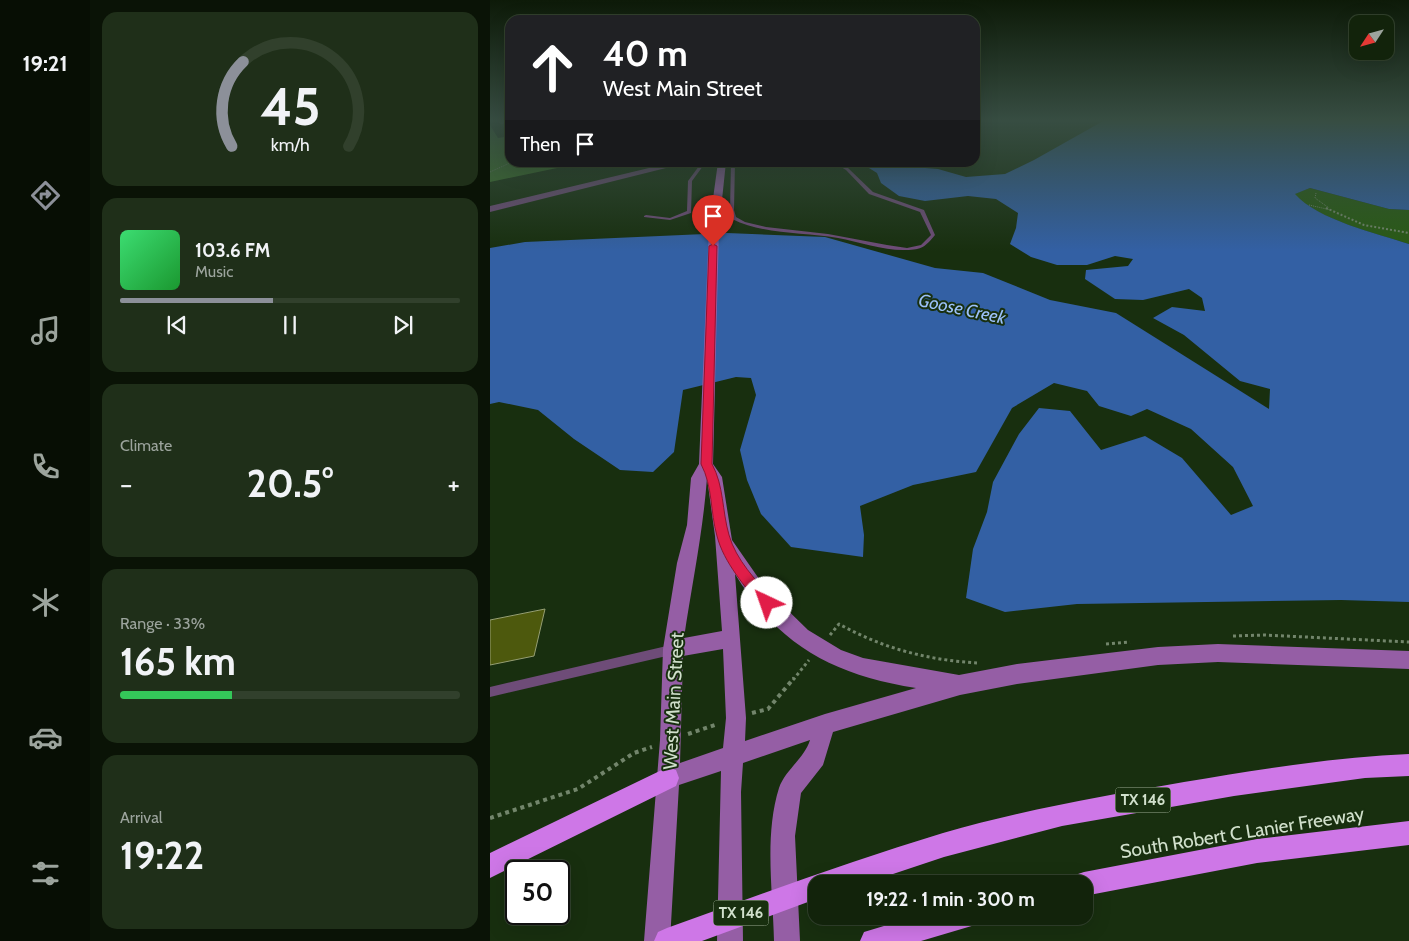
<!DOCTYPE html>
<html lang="en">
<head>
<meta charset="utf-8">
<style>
	body { margin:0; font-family:Cabin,sans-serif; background:#1f2f19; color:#f1f3f6; height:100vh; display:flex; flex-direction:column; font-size:19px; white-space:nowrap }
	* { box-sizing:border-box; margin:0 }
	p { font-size:16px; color:#9ca49d }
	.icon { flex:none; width:28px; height:28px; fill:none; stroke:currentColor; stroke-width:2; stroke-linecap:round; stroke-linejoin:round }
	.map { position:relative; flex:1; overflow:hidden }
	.details { display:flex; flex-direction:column; gap:12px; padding:12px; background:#0a1306; width:400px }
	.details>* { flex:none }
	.guide { position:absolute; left:15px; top:15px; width:475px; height:152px; border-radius:15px; box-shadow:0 5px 20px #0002,0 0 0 1px #31402c; background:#202124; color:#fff; overflow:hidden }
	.needle { width:32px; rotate:234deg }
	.tools { position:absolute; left:859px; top:15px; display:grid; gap:10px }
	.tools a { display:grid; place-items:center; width:45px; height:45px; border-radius:10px; background:#12230b; box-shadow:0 5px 20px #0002,0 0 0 1px #31402c; font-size:25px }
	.speed { position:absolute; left:15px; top:860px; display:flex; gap:10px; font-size:25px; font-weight:700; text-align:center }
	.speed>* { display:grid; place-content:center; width:65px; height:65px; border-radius:50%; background:#12230b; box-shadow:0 5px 20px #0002,0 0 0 1px #31402c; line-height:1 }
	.speed .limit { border:2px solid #111; border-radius:8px; background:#fff; color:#111 }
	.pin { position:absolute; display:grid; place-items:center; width:42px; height:42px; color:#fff; margin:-51px -21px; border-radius:50% 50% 50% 0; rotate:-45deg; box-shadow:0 0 5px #0007 }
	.pin .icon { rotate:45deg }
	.me { position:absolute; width:55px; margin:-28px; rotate:318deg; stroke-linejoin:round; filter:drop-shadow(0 0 4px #0008) }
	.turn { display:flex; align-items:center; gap:18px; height:105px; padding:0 15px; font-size:22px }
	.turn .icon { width:65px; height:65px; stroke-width:2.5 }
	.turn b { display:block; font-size:35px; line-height:42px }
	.then { display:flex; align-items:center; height:48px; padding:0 15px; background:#0003; gap:10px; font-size:19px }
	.big { font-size:38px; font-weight:700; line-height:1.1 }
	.details .widget { flex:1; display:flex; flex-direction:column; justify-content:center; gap:8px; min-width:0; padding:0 18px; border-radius:15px; background:#1f2f19 }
	.details .dial { align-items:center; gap:0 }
	.dial svg { height:130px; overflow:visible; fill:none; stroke:#31402c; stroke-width:7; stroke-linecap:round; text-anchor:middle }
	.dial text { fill:#f1f3f6; stroke:none }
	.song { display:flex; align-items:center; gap:15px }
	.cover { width:60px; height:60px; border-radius:8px; background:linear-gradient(135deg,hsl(140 70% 55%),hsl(130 70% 35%)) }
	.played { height:5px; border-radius:2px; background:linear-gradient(90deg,#8c9099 45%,#31402c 45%) }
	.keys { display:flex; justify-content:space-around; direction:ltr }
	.heat { display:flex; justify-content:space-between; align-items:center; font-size:28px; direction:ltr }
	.charge { height:8px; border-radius:4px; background:linear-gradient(90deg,#34c759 33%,#31402c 0) }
	.trip { position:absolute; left:318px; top:875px; width:285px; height:50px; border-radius:15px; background:#12230b; box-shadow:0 5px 20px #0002,0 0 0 1px #31402c; font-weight:700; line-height:50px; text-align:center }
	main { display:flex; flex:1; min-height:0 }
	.menu { display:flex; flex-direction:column; width:90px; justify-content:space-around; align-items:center; background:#070e04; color:#9ca49d }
	.menu .icon { width:35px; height:35px }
	.menu .current { color:#8c9099 }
	.menu b { font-size:22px; color:#f1f3f6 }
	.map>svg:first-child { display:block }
	.green { fill:#295a14 }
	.forest { fill:#3c7128 }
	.water { fill:#3360a4 }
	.building { fill:#4d590d; stroke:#959e73 }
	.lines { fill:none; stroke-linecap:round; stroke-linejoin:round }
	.path-far3 { stroke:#72856b; stroke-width:1; stroke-dasharray:1 1; stroke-linecap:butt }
	.path-far2 { stroke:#72856b; stroke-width:2; stroke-dasharray:2 2; stroke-linecap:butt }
	.path-far1 { stroke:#72856b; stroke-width:3; stroke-dasharray:3 3; stroke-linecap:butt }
	.path { stroke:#72856b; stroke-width:4; stroke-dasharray:4 4; stroke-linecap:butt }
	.lane { fill:#6e4c78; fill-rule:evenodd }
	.street { fill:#6e4c78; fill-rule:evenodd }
	.secondary { fill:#955ea5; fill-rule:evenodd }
	.highway { fill:#ce77e7; fill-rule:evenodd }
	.route { fill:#e11d48; stroke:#92132f }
	.labels { text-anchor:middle; stroke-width:4; stroke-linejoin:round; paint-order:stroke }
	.shield { fill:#182f0f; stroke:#9aab93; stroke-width:1 }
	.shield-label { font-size:15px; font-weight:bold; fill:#d1e0cc }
	.water-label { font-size:18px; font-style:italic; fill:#9cc1f9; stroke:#182f0f }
	.near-street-label { font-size:19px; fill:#d1e0cc; stroke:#182f0f }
</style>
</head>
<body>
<main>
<nav class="menu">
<b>19:21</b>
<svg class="icon current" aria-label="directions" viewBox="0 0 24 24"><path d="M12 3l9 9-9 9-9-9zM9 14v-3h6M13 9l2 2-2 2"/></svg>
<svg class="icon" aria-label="music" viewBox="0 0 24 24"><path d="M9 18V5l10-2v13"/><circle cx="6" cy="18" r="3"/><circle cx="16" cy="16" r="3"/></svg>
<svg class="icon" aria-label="phone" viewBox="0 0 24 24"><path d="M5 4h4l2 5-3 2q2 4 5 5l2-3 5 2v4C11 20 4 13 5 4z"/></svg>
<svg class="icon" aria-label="climate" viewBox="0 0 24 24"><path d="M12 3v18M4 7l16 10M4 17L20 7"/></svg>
<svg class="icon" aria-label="car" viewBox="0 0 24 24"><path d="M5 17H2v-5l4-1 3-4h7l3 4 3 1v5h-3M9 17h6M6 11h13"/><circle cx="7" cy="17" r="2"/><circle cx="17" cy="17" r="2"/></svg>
<svg class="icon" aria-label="filters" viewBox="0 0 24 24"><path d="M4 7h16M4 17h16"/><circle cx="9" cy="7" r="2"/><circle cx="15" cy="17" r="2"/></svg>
</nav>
<section class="details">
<div class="widget dial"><svg viewBox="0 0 100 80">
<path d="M14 69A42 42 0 1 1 86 69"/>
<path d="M14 69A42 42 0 0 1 21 17" stroke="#8c9099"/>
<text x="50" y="56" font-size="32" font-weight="700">45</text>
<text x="50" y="72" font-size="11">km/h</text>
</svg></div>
<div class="widget">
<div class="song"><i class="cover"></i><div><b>103.6 FM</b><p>Music</p></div></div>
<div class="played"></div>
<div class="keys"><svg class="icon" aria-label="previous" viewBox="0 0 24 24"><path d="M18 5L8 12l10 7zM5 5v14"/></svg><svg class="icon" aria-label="pause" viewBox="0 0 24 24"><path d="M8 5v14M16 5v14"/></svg><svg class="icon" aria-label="next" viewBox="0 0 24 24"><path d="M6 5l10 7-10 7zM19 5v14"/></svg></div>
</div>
<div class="widget"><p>Climate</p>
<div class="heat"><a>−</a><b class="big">20.5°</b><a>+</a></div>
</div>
<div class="widget"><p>Range · 33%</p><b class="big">165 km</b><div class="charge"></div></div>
<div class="widget"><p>Arrival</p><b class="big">19:22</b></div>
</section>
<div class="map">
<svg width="919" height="941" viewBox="0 0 919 941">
	<rect width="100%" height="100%" fill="#182f0f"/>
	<path class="green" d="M820 188 899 209 919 210V244C885 233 828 220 804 194Z"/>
	<path class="forest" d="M0 125 8 138 20 136V162L91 163 0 182Z"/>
	<path class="water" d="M615 120H919V210L899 209 820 188 805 194C828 220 886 233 919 244V602L851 600 587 604 515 612 476 598 483 549 497 512 503 482 529 434 549 408 580 411 611 450 655 436 692 458 741 515 763 506 743 467 701 429 657 409 641 416 609 406 597 391 564 383 522 408 486 472 423 485 370 506 374 535 373 557 301 547 271 514 257 480 250 450 266 395 261 378 246 377 193 390 184 452 163 472 130 470 84 439 48 410 9 402 0 404V248L35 242 237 233 335 237 445 268 493 273 560 300 626 313 779 409 780 389 750 381 694 335 663 318 682 307 715 311 712 298 699 289 653 300 625 299 595 279 596 270 638 266 643 259 625 256 597 265H567L541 257 520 244 526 228 528 213 506 199 478 196 435 201 409 196 391 183 387 173 371 163 448 169 476 177 515 174 544 160Z"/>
	<path class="building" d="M55 609 44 656 0 665V620Z"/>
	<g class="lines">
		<path class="path-far3" d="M0 172 22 162
			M826 193 825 198 839 208
			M819 205 841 210"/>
		<path class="path-far2" d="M836 208 874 225 919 233"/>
		<path class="path-far1" d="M340 635 349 624C392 648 437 660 487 663
			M743 636 774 635 919 642
			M616 644 640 642
			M303 680 319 660"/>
		<path class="path" d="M262 713 278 709 304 678
			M198 734 228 724
			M0 818 88 789 144 753 162 747"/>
		<path class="lane" d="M212 162H216L202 181 201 213 180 220 154 217V216L156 215 180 218 197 211 198 181Z
			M241 162H245L244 210 246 217 255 222 276 227 338 234 397 245 417 248 431 245 441 235 430 212 379 194 356 170 343 162H349L358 168 383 192 434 210 445 235C436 246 432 250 416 250 396 251 369 242 348 238 313 232 275 235 242 219L240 210Z
			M181 645 184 647 186 650 184 653 181 655 0 697V687Z"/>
		<path class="street" d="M20 120V122L11 124 8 122Z
			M184 162H200L0 212V206Z"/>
		<path class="secondary" d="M228 162H236L229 228 223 464 232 477 242 540 276 589 318 630 351 650 373 658 469 675 527 664 668 647 728 644 919 651V669L728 662 668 665 527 684 470 695 343 732 333 765 311 793 305 836 310 941H284C283 892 274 836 289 788 295 770 314 759 320 740L253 763 251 792 253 941H227L231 771 189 785 180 941H154L170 740 173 649 187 563 197 525 201 478 209 464 219 228ZM217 478 225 536 232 631 194 638C202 584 213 532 217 478ZM245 574C289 646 344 675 426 688L335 714 255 741 256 718ZM233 649 236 718 233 748 190 763 193 656Z"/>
		<path class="highway" d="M919 754V776L875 778 744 796 572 826 454 857 373 884H326V899L212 941H164L168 932 177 928C269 895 360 861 453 833 532 810 613 796 694 782 768 770 844 757 919 754Z
			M178 767 186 770 189 778 186 786 0 878V853Z
			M919 821V845L767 863 594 896V884H582L585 875 594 872 767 839Z
			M427 916H489L485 925 431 941H370L374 932Z"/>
	</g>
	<linearGradient id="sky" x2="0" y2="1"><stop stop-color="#0d1a08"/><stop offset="0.48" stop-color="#374d42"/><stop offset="1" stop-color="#374d42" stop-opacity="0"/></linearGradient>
	<rect width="919" height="251" fill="url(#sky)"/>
	<path class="route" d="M223 244 227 246 222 464C234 486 232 511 239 535 246 560 266 580 282 599L284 603 282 608 277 610 272 608C255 586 234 563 227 536 220 511 223 487 211 464L219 246Z"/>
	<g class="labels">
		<g class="shield">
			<rect x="625.5" y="787.5" width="55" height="25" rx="4"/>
			<rect x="223.5" y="900.5" width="55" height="25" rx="4"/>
		</g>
		<g class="shield-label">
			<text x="653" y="805">TX 146</text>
			<text x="251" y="918">TX 146</text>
		</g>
		<g class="water-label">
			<text transform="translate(472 309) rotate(12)" y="6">Goose Creek</text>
		</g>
		<g class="near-street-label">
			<text transform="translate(183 701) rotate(-87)" y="7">West Main Street</text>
			<text transform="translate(752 832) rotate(-9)" y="7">South Robert C Lanier Freeway</text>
		</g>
	</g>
</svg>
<div class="tools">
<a><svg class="needle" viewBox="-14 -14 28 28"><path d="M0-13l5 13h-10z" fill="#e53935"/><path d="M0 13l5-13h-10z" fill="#9ca49d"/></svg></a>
</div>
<div class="speed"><div class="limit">50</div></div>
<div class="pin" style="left:223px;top:246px;background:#d93025"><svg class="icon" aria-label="arrive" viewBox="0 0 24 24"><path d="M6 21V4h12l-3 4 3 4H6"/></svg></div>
<svg class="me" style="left:277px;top:603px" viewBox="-20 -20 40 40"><circle r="19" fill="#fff"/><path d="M0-13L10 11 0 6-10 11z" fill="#e11d48"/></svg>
<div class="trip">19:22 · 1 min · 300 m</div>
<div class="guide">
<div class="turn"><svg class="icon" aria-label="ahead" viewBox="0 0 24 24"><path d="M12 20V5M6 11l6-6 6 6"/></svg><div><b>40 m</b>West Main Street</div></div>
<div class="then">Then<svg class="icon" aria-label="arrive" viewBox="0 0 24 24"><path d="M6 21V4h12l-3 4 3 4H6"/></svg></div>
</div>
</div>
</main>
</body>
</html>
